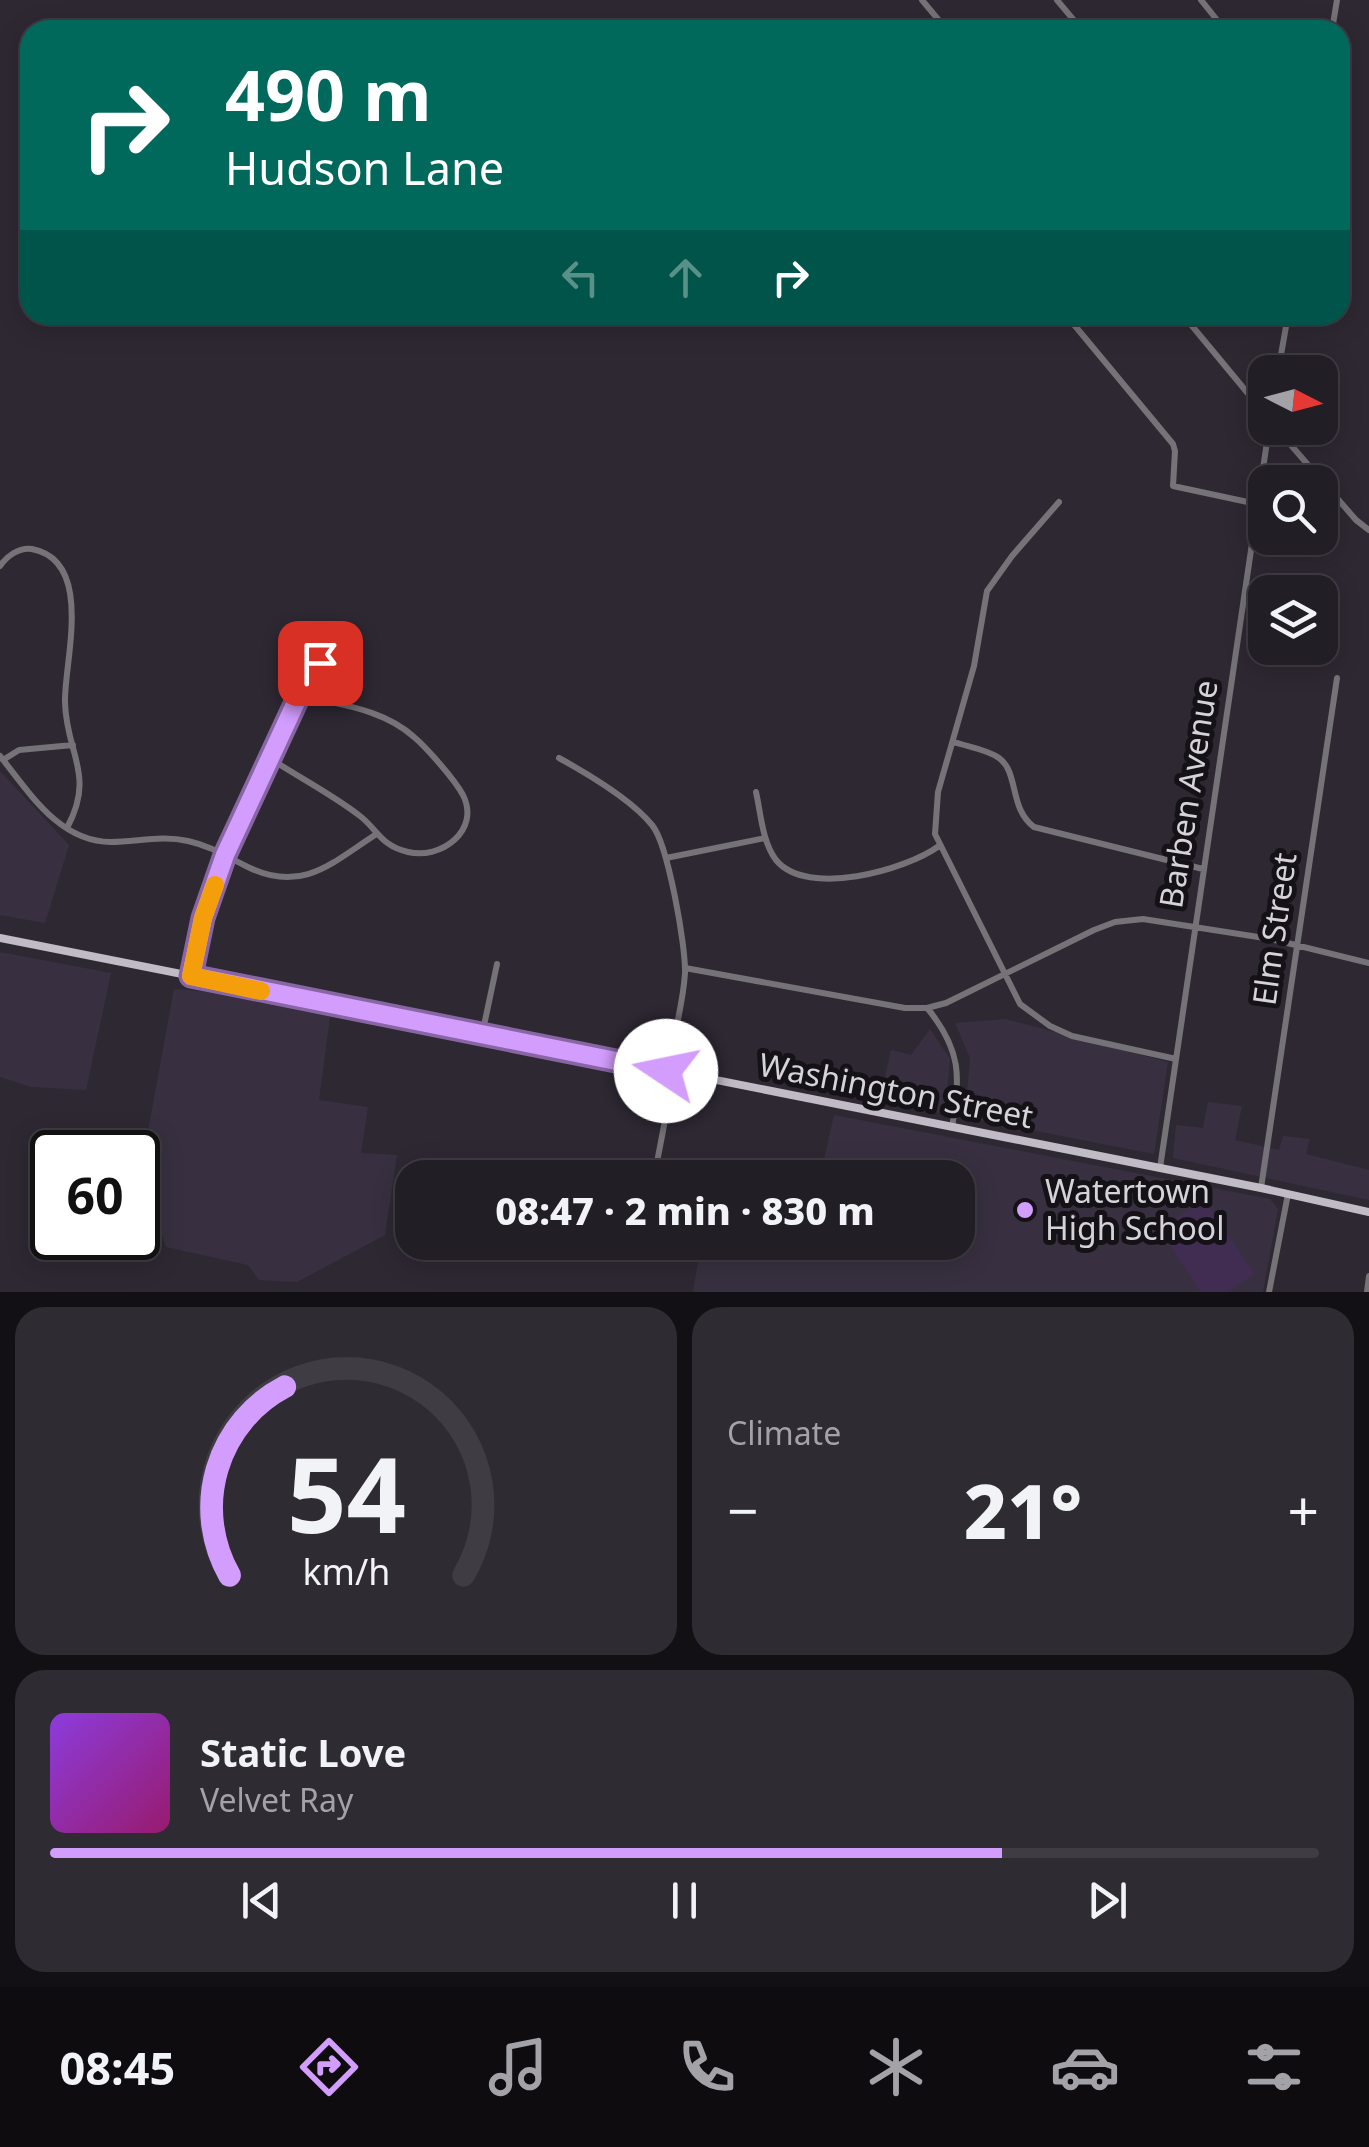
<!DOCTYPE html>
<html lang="en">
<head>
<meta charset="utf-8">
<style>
	body { margin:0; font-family:"Noto Sans",sans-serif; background:#2e2b32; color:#f1f3f6; height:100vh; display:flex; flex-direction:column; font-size:38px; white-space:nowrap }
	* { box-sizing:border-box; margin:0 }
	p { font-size:32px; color:#a2a2a7 }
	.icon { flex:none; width:55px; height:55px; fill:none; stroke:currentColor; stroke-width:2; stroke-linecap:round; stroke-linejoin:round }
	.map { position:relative; height:1292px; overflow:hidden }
	.details { display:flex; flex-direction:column; gap:15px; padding:15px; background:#131015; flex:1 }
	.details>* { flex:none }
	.banner { position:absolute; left:20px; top:20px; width:1330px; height:305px; border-radius:30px; box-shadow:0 5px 25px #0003,0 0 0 2px #3f3c43; background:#00695c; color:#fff; overflow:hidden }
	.needle { width:65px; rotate:96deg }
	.fabs { position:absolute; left:1248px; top:355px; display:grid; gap:20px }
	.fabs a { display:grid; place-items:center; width:90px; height:90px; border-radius:20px; background:#221e26; box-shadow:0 5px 25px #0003,0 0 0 2px #3f3c43; font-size:50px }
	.speed { position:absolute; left:30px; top:1130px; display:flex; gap:20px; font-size:50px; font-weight:700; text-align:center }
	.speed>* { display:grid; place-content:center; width:130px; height:130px; border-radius:50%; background:#221e26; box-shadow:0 5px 25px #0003,0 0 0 2px #3f3c43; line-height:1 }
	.speed .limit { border:5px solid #111; border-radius:15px; background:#fff; color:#111 }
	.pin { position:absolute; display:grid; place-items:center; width:85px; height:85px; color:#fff; margin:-42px; border-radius:20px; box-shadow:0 5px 15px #0006 }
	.me { position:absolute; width:110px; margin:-55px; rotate:281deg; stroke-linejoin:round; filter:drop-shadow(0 0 8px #0008) }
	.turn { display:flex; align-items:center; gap:35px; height:210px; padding:0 40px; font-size:45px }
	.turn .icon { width:130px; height:130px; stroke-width:2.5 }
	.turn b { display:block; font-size:70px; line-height:85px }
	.lanes { display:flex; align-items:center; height:95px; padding:0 40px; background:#0003; justify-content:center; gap:50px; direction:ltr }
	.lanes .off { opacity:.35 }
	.big { font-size:75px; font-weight:800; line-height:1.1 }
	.details .widget { flex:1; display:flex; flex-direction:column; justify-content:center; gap:15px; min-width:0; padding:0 35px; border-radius:30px; background:#2e2b32 }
	.details .dial { align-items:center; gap:0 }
	.dial svg { height:260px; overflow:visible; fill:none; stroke:#3f3c43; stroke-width:7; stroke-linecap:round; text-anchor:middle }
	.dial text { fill:#f1f3f6; stroke:none }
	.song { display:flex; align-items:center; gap:30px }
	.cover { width:120px; height:120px; border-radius:15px; background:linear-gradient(135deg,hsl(270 70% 55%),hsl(320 70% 35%)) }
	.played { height:10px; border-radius:5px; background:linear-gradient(90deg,#d29dfd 75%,#3f3c43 75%) }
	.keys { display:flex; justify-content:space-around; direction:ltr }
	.heat { display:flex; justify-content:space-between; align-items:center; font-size:55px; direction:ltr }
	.details .tiles { flex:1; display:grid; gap:15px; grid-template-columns:1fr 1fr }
	.widget:last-child { grid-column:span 2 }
	.trip { position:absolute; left:395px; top:1160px; width:580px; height:100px; border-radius:30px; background:#221e26; box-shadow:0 5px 25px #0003,0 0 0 2px #3f3c43; font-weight:800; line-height:100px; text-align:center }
	.tabs { display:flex; height:160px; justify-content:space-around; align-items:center; background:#0e0c0f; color:#a2a2a7 }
	.tabs .icon { width:70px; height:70px }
	.tabs .current { color:#d29dfd }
	.tabs b { font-size:45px; color:#f1f3f6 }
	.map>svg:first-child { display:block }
	.built { fill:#383040 }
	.green { fill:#412d51 }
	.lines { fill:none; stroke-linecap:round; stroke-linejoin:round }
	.minor { stroke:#757378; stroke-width:6 }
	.major { stroke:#c1bbc6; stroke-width:8 }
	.route-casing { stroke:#8866a4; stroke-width:25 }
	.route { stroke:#d29dfd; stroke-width:18 }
	.slow { stroke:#f59e0b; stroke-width:18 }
	.poi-dot { fill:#d29dfd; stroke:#141217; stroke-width:4 }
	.labels { text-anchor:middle; stroke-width:10; stroke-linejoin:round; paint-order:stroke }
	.street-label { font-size:32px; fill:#d6d2d9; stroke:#141217 }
	.poi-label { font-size:32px; fill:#d6d2d9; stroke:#141217; text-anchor:start }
</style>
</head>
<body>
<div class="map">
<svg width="1369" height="1292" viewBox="0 0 1369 1292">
	<rect width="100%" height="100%" fill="#2e2833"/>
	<path class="built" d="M0 771 69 845 45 923 0 915Z
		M0 952 111 973 86 1090 31 1087 0 1077Z
		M174 989 201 991 330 1017 319 1100 368 1107 361 1153 397 1155 385 1235 297 1282 259 1280 248 1265 166 1247 140 1175Z
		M1006 1019 1168 1062 1154 1154 965 1117 970 1058 955 1023Z
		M930 1029 950 1059 945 1114 880 1100 891 1050 911 1055Z
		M1208 1102 1242 1106 1235 1140 1279 1150 1283 1136 1310 1139 1306 1154 1369 1170V1200L1173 1158 1176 1125 1203 1128Z
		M834 1115 1270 1199 1278 1209 1263 1292H693L701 1243 958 1242V1178L820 1177Z"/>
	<path class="green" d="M1204 1199 1254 1274 1228 1292H1201L1160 1230Z"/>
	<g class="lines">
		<path class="minor" d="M922 0 947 30
			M1057 0 1082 30
			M1201 0 1225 30
			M1332 30 1337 0
			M1066 315 1173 444 1175 451 1173 486 1257 504
			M1183 315 1265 414
			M1278 372 1288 315
			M1276 428 1356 520 1369 530
			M1059 502 1012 556 987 591 974 666 938 792 935 834 1020 1004 1050 1026 1072 1036 1176 1059
			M0 566C7 556 19 547 32 549 95 561 64 662 65 702 66 754 96 774 67 828
			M954 742C968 747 987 749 999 758 1019 772 1009 809 1034 827L1203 869
			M0 756C29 792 59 842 111 842 137 842 161 835 188 841 211 846 229 858 250 868 303 893 333 862 375 835
			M559 758C588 774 631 799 652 825 668 844 686 947 685 973 683 1006 673 1039 667 1071
			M271 759C300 778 333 795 360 816 378 830 381 846 408 852 440 860 481 831 463 795 455 780 427 748 414 737 383 709 340 705 301 695
			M3 760 19 750 73 745
			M756 792C761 814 762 841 776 860 807 898 906 870 939 846
			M666 858 765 838
			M685 968 905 1008H927L946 1003 1094 930 1115 922 1143 919 1271 939 1369 963
			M191 977 203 919 225 855 310 672 320 663
			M928 1009C961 1050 961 1077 952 1127
			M482 1035 497 964
			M1160 1168 1269 428
			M654 1178 674 1073
			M1261 1188 1337 678
			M1269 1292 1288 1194
			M1367 1292 1369 1276"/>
		<path class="major" d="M0 938 1261 1188 1369 1212"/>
	</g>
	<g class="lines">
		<defs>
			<path id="route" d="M320 663 310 672 225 855 203 918 191 976 666 1071"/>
		</defs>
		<use href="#route" class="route-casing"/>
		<use href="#route" class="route"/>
		<path class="slow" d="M215 885 203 918 191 976 261 991"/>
	</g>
	<circle class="poi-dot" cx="1025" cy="1210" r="10"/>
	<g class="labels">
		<g class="street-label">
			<text transform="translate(1189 794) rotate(-81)" y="11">Barben Avenue</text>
			<text transform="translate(1275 929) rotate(-82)" y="11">Elm Street</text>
			<text transform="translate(896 1091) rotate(11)" y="11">Washington Street</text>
		</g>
		<g class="poi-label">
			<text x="1045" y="1203">Watertown<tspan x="1045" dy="37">High School</tspan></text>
		</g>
	</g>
</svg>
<div class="fabs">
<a><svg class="needle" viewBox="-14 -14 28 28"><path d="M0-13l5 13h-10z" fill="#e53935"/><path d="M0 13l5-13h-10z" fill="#a2a2a7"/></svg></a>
<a><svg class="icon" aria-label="search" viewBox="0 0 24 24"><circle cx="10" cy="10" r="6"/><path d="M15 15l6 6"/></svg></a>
<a><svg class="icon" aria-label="layers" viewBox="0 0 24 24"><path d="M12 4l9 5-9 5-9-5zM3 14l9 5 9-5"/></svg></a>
</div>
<div class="speed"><div class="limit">60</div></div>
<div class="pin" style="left:320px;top:663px;background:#d93025"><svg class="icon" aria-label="arrive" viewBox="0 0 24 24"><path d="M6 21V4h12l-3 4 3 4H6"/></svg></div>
<svg class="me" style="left:666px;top:1071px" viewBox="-20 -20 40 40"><circle r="19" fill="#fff"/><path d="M0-13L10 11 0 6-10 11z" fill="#d29dfd"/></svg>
<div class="trip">08:47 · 2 min · 830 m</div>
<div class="banner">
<div class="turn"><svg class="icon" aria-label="right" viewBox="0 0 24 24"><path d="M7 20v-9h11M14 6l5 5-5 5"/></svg><div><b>490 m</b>Hudson Lane</div></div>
<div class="lanes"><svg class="icon off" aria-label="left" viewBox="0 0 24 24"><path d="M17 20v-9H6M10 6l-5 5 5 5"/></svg><svg class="icon off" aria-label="ahead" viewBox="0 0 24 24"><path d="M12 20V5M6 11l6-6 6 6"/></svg><svg class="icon" aria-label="right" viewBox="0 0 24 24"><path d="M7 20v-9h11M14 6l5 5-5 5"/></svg></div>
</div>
</div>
<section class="details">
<div class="tiles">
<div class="widget dial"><svg viewBox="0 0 100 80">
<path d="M14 69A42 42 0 1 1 86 69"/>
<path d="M14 69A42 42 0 0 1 31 11" stroke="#d29dfd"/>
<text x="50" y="56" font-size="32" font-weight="700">54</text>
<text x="50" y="72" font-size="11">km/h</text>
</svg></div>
<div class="widget"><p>Climate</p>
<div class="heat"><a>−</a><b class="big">21°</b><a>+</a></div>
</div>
<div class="widget">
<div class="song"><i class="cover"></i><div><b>Static Love</b><p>Velvet Ray</p></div></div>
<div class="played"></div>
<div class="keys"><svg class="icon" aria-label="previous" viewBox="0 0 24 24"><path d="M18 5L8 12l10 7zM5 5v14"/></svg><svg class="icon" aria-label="pause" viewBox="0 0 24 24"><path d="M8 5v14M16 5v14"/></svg><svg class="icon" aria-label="next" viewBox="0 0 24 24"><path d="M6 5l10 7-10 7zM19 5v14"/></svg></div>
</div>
</div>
</section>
<nav class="tabs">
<b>08:45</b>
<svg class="icon current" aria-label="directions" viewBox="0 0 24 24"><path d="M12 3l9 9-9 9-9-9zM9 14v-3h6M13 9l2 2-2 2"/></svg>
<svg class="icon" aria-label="music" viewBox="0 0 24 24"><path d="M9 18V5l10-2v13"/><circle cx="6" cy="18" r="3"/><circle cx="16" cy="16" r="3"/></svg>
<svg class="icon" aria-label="phone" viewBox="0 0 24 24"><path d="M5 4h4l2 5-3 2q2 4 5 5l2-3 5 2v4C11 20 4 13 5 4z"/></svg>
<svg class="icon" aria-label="climate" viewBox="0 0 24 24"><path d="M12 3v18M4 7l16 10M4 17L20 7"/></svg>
<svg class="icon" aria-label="car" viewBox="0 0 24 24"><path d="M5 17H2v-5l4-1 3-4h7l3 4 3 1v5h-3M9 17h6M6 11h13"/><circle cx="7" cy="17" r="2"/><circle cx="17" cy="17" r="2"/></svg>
<svg class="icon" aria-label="filters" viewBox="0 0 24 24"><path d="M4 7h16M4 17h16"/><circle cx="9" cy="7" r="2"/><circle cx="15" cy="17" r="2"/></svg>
</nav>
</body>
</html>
